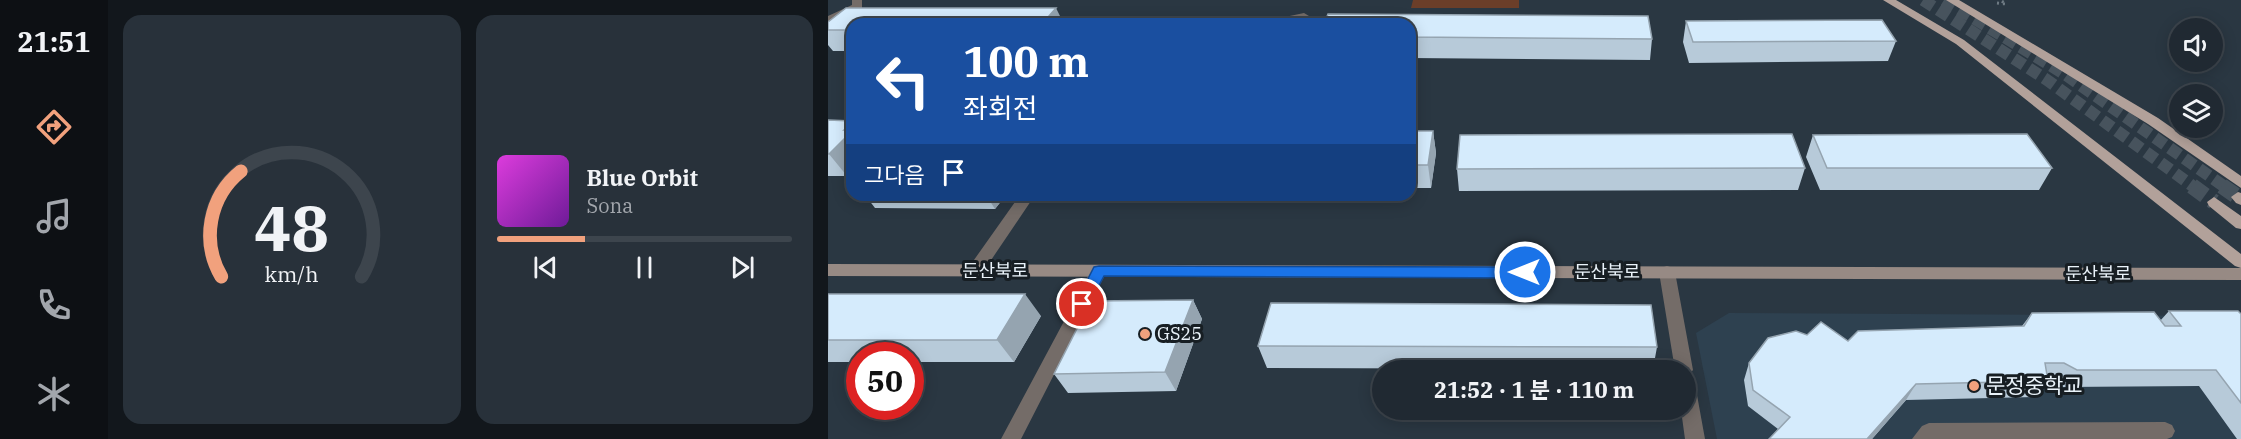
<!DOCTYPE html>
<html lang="ko">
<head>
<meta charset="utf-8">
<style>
	body { margin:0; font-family:"IBM Plex Serif","Noto Sans KR",serif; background:#28313a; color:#f1f3f6; height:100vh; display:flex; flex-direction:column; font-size:22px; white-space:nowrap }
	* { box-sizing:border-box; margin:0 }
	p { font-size:20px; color:#a2a6ac }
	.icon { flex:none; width:33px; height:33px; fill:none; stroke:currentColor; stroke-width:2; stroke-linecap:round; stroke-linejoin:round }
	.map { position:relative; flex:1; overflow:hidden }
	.details { display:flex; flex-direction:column; gap:15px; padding:15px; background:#12171c; width:720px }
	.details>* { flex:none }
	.banner { position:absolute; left:18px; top:18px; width:570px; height:183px; border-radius:18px; box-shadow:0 3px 15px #0003,0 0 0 2px #3d454d; background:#1a4fa0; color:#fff; overflow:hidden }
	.buttons { position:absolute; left:1341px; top:18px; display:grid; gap:12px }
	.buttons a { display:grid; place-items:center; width:54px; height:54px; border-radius:50%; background:#202932; box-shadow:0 3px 15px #0003,0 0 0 2px #3d454d; font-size:30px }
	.speed { position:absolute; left:18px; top:342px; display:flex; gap:12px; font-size:30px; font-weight:700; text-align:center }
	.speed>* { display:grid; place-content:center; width:78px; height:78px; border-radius:50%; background:#202932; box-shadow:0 3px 15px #0003,0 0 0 2px #3d454d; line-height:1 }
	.speed .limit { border:9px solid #d22; background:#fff; color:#111 }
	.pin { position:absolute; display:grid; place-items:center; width:51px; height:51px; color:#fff; margin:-26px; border:3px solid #fff; border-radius:50%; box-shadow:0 2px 6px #0007 }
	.me { position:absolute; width:66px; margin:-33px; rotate:270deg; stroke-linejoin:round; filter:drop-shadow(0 0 4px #0008) }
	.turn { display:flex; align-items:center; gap:21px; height:126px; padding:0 18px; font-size:27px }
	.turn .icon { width:78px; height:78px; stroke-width:2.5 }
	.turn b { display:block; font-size:42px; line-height:51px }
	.then { display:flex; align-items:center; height:57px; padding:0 18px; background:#0003; gap:12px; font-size:22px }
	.details .card { flex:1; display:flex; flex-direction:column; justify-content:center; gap:9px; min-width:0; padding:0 21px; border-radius:18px; background:#28313a }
	.details .dial { align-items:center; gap:0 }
	.dial svg { height:156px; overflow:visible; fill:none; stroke:#3d454d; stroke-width:7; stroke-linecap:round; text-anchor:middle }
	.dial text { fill:#f1f3f6; stroke:none }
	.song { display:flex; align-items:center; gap:18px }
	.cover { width:72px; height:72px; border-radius:9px; background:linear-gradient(135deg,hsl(300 70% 55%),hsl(280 70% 35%)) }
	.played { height:6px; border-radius:3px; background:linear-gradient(90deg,#f1a17d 30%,#3d454d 30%) }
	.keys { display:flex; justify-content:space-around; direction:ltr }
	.details .tiles { flex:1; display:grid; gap:15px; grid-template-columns:repeat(2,1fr) }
	.trip { position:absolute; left:544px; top:360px; width:324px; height:60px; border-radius:30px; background:#202932; box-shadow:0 3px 15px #0003,0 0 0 2px #3d454d; font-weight:700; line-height:60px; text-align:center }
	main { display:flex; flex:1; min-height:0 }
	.tabs { display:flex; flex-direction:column; width:108px; justify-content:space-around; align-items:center; background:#0d1014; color:#a2a6ac }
	.tabs .icon { width:42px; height:42px }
	.tabs .selected { color:#f1a17d }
	.tabs b { font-size:27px; color:#f1f3f6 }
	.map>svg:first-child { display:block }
	.built { fill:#2e4150 }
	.green { fill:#6b3e29 }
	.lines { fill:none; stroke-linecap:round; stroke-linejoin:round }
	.primary-tunnel-far1 { stroke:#47535d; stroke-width:12; stroke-dasharray:12 6; stroke-linecap:butt }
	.primary-tunnel { stroke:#47535d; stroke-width:16; stroke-dasharray:16 8; stroke-linecap:butt }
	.path { stroke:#6f7b84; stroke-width:3; stroke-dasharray:2 4; stroke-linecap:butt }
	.service { fill:#746c68; fill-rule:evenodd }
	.minor { fill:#746c68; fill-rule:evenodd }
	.secondary { fill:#978a84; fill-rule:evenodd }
	.primary { fill:#b2a19a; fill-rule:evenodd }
	.wall { fill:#b7cad9 }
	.shaded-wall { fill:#95a4b0 }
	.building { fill:#d5ebfc; stroke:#95a4b0; stroke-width:1.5 }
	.route { fill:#1a73e8; stroke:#114b97; stroke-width:1.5 }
	.poi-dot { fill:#f1a17d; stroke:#171e23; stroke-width:2 }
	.labels { text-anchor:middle; stroke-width:6; stroke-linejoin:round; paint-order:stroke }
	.street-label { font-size:18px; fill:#e9f2f9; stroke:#171e23 }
	.poi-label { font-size:18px; fill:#e9f2f9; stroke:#171e23; text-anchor:start }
	.near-poi-label { font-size:21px; fill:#e9f2f9; stroke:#171e23; text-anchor:start }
</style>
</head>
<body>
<main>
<nav class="tabs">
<b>21:51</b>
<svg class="icon selected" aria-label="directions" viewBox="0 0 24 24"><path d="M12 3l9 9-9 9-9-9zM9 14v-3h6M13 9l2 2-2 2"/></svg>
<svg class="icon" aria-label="music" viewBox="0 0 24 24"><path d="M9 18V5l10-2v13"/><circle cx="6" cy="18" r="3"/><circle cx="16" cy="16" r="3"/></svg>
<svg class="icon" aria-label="phone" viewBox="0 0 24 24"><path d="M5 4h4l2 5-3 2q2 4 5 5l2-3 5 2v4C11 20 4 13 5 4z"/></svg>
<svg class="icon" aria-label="climate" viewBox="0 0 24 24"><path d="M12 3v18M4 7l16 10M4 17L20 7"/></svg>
</nav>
<section class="details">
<div class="tiles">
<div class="card dial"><svg viewBox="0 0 100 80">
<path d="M14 69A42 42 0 1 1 86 69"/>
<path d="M14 69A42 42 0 0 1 24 15" stroke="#f1a17d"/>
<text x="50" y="56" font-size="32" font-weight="700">48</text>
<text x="50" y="72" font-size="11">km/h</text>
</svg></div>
<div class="card">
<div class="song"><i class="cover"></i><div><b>Blue Orbit</b><p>Sona</p></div></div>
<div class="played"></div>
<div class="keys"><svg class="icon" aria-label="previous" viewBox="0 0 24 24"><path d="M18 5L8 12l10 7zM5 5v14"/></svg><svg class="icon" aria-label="pause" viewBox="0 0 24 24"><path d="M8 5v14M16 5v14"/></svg><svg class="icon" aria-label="next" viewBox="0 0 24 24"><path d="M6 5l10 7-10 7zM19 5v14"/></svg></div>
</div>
</div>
</section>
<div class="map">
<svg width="1413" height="439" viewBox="0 0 1413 439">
	<rect width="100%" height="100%" fill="#2a3742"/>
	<path class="built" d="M901 313 1401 316 1413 439H889L868 333Z"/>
	<path class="green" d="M585 0H691V8H583Z"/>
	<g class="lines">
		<path class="primary-tunnel-far1" d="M1095 0 1219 80 1366 187
			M1116 0 1238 75 1397 187"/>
		<path class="primary-tunnel" d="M1364 186 1386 202
			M1394 186 1410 197"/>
		<path class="path" d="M1169 3 1178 4 1172 0"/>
		<path class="service" d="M24 0H34V9L0 23V16L24 5Z
			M476 13 481 16 480 18 460 24H448L452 18Z
			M192 195H207L153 275H141L139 271 141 267Z
			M271 265 277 267 279 271 193 439H173L265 267Z
			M1337 422 1344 425 1347 431 1344 437 1339 439H1084L1094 426 1101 423Z"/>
		<path class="minor" d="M839 266 845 268 847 272 865 370 859 377 864 379 867 384 877 439H857L853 410H858V370H847L831 272 833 268Z"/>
		<path class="secondary" d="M0 264 1413 268V280L0 276Z"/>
		<path class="primary" d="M1055 0H1068L1136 40 1413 254V268L1407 266 1128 44Z
			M1118 0H1131L1330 118 1413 176V188L1320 124Z
			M1410 192 1413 193V205L1408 203 1403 197Z
			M1386 197 1413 216V229L1408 228 1381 206 1379 202Z"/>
	</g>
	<path class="wall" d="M858 21 1068 41 1060 61 861 63 855 42Z
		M0 22 24 24V51H5L0 45Z
		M582 24 824 39 822 60 582 58Z
		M0 120 24 121V170L19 176H0Z
		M582 131H605L608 153 603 188H582Z
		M985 135 1224 168 1211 190H992L978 157Z
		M977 168 970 190 631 191 629 169Z
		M37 195H178L167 209 47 208Z
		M0 294 213 316 186 362H82V356H32V362H0Z
		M365 300 374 319 348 391 240 393 226 374Z
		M1341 311 1413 314V439H1409L1371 386 1235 387 1222 379H1219L1220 381 1207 397 1078 400 1044 439H941L950 429 920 406 916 380 921 363 979 335 1020 341 1194 326 1204 313 1332 321Z
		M430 346 829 347 825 369 439 368Z"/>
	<path class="shaded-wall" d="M228 8 236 24H214Z
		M423 17 425 24H420Z
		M24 123V170L19 176 1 154 16 130Z
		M605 131 608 153 603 188 600 165Z
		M158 195H178L167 209Z
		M197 294 213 316 186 362 169 340Z
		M365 300 374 319 348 391 337 372Z
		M1088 384 1078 400 1044 439H1039Z"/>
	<path class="building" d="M18 8H228L214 24H24V30H0V22Z
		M500 14 820 16 824 39 582 37V24H496Z
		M423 17 420 24H240L245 18Z
		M1054 20 1068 41 865 42 858 21Z
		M0 120 24 121V123L16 130H24V131L1 154H0Z
		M582 131H605L600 165H582Z
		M964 134 977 168 629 169 632 135Z
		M1199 134 1224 168H999L985 135Z
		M0 294H197L169 340H0Z
		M365 300 337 372 226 374 263 301Z
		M443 303 823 305 829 347 430 346Z
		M1341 311H1410L1413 314V403L1388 370H1249L1236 363H1217L1220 381 1088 384 1039 439H941L962 417 925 390 921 363 940 338 968 331 979 335 993 322 1020 341 1030 331 1196 326 1204 313 1326 312 1337 326H1353Z"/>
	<path class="route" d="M271 266 697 267 704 272 697 278 276 276 259 308H249L247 304 266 267Z"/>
	<g class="poi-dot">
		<circle cx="317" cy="334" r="6"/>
		<circle cx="1146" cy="386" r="6"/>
	</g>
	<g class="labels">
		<g class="street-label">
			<text x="167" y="277">둔산북로</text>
			<text x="779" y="278">둔산북로</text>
			<text x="1270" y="280">둔산북로</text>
		</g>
		<g class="poi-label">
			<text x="329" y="340">GS25</text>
		</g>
		<g class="near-poi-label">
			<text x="1158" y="393">문정중학교</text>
		</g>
	</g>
</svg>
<div class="buttons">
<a><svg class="icon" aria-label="sound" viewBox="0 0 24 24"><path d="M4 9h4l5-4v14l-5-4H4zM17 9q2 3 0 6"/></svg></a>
<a><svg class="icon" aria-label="layers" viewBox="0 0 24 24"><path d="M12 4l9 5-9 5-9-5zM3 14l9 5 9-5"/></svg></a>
</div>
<div class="speed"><div class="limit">50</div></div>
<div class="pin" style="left:254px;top:304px;background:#d93025"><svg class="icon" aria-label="arrive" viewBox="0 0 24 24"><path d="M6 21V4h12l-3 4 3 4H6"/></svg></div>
<svg class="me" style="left:697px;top:272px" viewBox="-20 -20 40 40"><circle r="17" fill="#1a73e8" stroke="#fff" stroke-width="3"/><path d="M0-11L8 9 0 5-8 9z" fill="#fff"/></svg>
<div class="trip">21:52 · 1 분 · 110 m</div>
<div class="banner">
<div class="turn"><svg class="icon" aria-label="left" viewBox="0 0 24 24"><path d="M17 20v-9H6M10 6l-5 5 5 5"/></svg><div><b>100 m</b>좌회전</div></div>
<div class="then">그다음<svg class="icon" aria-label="arrive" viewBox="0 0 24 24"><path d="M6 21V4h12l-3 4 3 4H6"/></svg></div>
</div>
</div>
</main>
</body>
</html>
